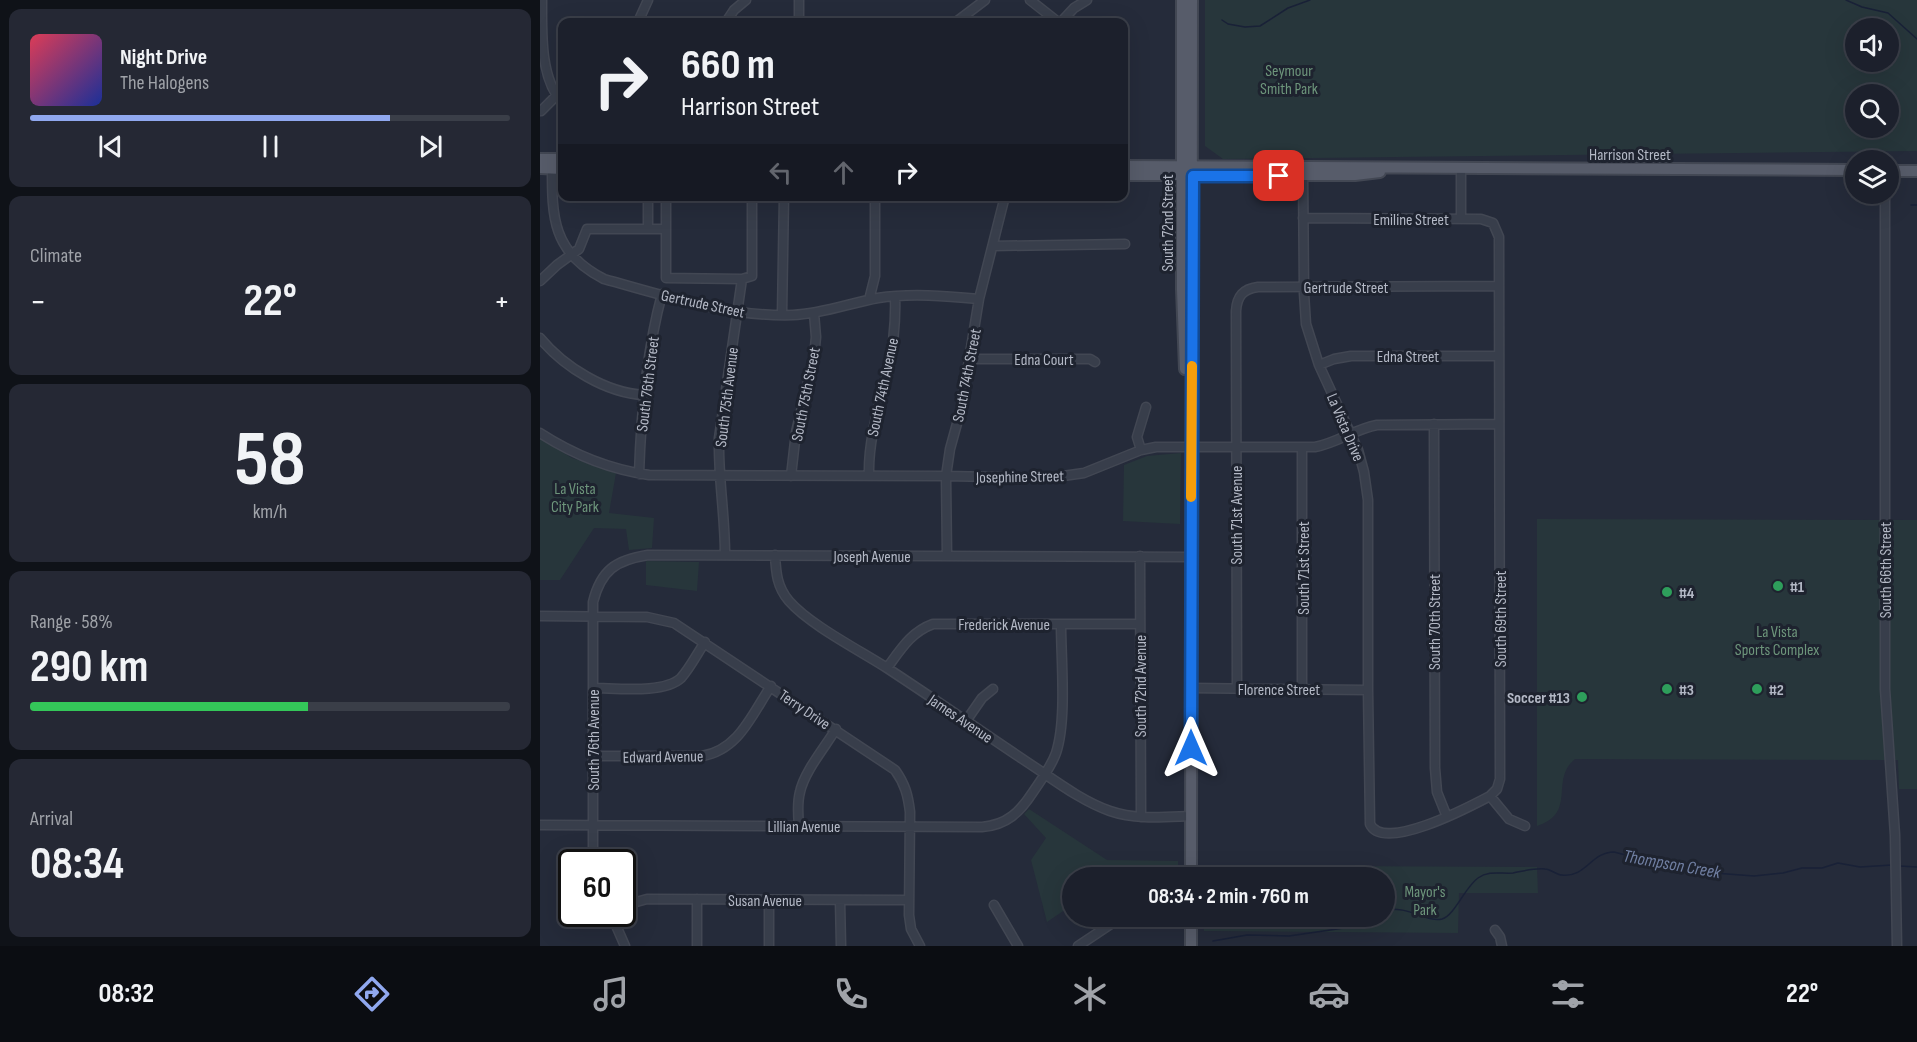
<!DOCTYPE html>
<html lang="en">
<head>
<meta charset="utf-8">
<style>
	body { margin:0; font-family:"Sofia Sans Condensed",sans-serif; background:#252834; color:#f1f3f6; height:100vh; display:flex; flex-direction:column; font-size:22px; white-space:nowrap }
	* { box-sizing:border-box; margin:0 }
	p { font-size:20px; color:#a0a3a9 }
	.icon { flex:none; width:33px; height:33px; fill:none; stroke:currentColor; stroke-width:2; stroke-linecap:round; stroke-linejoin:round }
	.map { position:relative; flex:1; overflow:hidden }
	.panel { display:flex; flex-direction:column; gap:9px; padding:9px; background:#0f1218; width:540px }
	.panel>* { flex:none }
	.banner { position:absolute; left:18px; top:18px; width:570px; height:183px; border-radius:12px; box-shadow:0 6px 24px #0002,0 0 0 2px #3a3e48; background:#1c202c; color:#f1f3f6; overflow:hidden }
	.controls { position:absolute; left:1305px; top:18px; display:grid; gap:12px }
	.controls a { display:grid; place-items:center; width:54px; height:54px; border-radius:50%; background:#1c202c; box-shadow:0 6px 24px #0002,0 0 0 2px #3a3e48; font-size:30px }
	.speed { position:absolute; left:18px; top:849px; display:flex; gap:12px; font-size:30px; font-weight:700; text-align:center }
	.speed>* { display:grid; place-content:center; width:78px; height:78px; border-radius:50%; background:#1c202c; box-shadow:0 6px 24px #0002,0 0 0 2px #3a3e48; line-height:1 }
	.speed .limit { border:3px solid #111; border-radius:9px; background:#fff; color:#111 }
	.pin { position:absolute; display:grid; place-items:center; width:51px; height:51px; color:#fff; margin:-26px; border-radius:12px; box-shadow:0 3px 9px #0006 }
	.me { position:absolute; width:66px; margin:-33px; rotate:0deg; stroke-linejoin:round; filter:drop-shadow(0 0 4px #0008) }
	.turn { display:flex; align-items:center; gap:21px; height:126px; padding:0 24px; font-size:27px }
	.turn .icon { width:78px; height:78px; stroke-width:2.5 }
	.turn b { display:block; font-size:42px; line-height:51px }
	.lanes { display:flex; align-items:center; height:57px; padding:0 24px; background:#0003; justify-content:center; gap:30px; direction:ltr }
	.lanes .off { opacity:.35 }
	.big { font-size:45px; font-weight:700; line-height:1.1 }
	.panel .card { flex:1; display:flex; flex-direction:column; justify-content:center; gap:9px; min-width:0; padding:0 21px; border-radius:12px; background:#252834 }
	.panel .dial { align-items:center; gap:0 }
	.dial b { font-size:78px; line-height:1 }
	.song { display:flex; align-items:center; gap:18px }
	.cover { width:72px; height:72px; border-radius:9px; background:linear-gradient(135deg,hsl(350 70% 55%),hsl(230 70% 35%)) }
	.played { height:6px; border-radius:3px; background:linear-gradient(90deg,#90a8ef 75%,#3a3e48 75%) }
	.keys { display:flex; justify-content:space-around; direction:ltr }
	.heat { display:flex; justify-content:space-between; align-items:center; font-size:33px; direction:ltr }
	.charge { height:9px; border-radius:4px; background:linear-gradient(90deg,#34c759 58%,#3a3e48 0) }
	.trip { position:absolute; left:522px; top:867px; width:333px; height:60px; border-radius:30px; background:#1c202c; box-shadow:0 6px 24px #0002,0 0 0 2px #3a3e48; font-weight:700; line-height:60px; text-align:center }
	.dock { display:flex; height:96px; justify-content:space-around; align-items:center; background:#0b0d12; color:#a0a3a9 }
	.dock .icon { width:42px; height:42px }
	.dock .on { color:#90a8ef }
	.dock b { font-size:27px; color:#f1f3f6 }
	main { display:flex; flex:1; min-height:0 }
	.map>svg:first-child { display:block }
	.green { fill:#27363b; fill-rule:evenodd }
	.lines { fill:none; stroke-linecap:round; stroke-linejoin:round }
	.stream { stroke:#192137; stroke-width:1.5 }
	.minor-casing { stroke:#424753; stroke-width:11 }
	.major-casing { stroke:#424753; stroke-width:14 }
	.minor { stroke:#383e4b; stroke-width:8 }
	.major { stroke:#575c6a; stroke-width:10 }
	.route-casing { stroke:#114b97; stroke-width:15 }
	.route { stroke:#1a73e8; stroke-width:10 }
	.slow { stroke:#f59e0b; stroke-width:10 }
	.leisure-dot { fill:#2e9e5b; stroke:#1e232f; stroke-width:2 }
	.labels { text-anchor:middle; stroke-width:6; stroke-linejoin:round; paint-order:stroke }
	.park-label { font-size:16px; fill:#6d957b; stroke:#1e232f }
	.street-label { font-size:16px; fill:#b4b9c6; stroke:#1e232f }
	.poi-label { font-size:16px; font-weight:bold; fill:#b4b9c6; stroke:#1e232f; text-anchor:start }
	.water-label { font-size:18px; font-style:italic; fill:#707fa2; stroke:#1e232f }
</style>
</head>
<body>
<main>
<section class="panel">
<div class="card">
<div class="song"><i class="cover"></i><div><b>Night Drive</b><p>The Halogens</p></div></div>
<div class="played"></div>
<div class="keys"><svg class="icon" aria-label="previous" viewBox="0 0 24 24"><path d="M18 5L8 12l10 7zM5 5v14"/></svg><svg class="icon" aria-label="pause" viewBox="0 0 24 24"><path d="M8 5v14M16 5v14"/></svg><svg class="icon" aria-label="next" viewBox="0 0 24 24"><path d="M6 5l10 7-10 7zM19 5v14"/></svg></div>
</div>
<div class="card"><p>Climate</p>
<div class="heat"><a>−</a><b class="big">22°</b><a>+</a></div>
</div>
<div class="card dial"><b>58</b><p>km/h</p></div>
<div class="card"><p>Range · 58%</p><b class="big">290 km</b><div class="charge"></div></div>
<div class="card"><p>Arrival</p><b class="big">08:34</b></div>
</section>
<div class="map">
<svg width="1377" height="946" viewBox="0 0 1377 946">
	<rect width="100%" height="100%" fill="#252b3a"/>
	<path class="green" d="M665 0H1377V151L683 159 665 146ZM1316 28H1348V62H1316ZM1316 94H1348V128H1316Z
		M0 438 32 458 76 473 69 513 114 518 112 548 89 550 86 529 54 528 20 580H0Z
		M641 453 640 524 583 521 584 465 607 456Z
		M997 519 1377 520V789H1359L1358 760 1035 759C1009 780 1038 813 997 826Z
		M106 561 159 562 157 591 106 585Z
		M489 809 567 860 638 861V877L582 878 581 876 578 878H532V905L507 922 491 860 506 838 484 814Z
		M782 866 997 867 998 893H919L918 933 664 931V918L844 916V878L782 877Z"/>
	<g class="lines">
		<path class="stream" d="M1306 0 1322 7 1348 13 1377 39
			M682 20 688 24 705 27 720 26 748 8 770 0
			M1371 205H1377
			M1360 866 1377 867
			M844 910C868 905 887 923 902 919 915 915 925 887 938 878 949 870 961 874 973 873 984 871 994 868 1005 869 1011 869 1016 875 1022 875 1046 878 1051 852 1074 852L1148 871 1214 876 1243 873 1262 868H1282L1298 863 1320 867 1352 865
			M673 941 707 935 749 936 804 928 825 916"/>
		<defs>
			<path id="minor" d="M2 0C2 34 0 78 22 102
				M490 0 518 22
				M98 22 108 0
				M186 22 194 10 206 0
				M259 22V0
				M416 22 445 0
				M521 22 534 8 547 0
				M1 111 16 96
				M12 163C12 216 11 252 64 279 126 296 188 317 253 315 282 314 310 303 338 298 370 293 407 296 439 299
				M921 168V219
				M1345 194V689L1355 835 1357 946
				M126 196V278L202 279
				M763 218 941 219 953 223 959 237 960 779 957 789 950 796C931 806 843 853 830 824L828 690V500L824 472 818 450 779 365 766 324 764 293 763 170
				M108 229V196
				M453 246 585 244
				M0 281 17 265 39 249 47 229H126
				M329 300 335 276V196
				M242 315 244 196
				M0 338C24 367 66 393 104 395
				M430 359H550L555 362
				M779 365 794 359 811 356H959
				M894 424 895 768 897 792 907 817
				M0 433C34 455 68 469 109 475L406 476 509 478 544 473 601 450 616 447H775C797 443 815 429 837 425L959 424
				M601 450 597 437 606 407
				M99 474C101 414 106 353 122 294
				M251 476 256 432 274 357 276 337 274 313
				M329 476C328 440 339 406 348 371 353 347 356 322 355 297
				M185 554C185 515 178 477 179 438L202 279 212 276V196
				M235 555C236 573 237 587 249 601 270 625 319 650 347 668 394 699 441 731 487 762 513 779 541 801 570 811 596 820 624 817 651 816
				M407 556 406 476 410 449 421 409 439 299 465 196
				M600 556 601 817
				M0 616 107 617 134 623 355 770C365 784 368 795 370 812L369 915 371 929 380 946
				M347 668C361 649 371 632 393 624H600
				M53 688C76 688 124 694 141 678 150 668 157 654 165 642
				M651 688 828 690
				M697 689 696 311C697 296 703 289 718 287L959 286
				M762 690V447
				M426 721 442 698 453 689
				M53 756H162C199 750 212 714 231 686
				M950 796 969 819 985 826
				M0 825 442 827C467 825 480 812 493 792 501 780 511 767 516 753 527 720 521 659 521 624
				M259 826C258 815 257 803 260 792 264 772 285 747 296 729
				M53 862V602C61 570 76 560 108 555L650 557
				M300 900 301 946
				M454 905 478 946
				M82 906 107 899 368 900
				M71 914 85 946
				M955 930 960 937 962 946
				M157 946V899
				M229 946V900
				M538 946 583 916"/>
			<path id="major" d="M642 0V289L645 369
				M0 159H22
				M584 166 1316 170
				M0 168 22 169
				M1348 171H1377
				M584 175H815L840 172
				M651 878 652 0
				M651 916V946"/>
		</defs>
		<use href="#minor" class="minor-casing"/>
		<use href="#major" class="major-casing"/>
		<use href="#minor" class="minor"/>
		<use href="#major" class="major"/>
	</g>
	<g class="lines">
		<defs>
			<path id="route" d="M651 748 653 176H739"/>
		</defs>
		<use href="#route" class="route-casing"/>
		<use href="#route" class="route"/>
		<path class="slow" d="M651 497 652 366"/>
	</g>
	<g class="leisure-dot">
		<circle cx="1238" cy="586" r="6"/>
		<circle cx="1127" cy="592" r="6"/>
		<circle cx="1127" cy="689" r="6"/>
		<circle cx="1217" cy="689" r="6"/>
		<circle cx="1042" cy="697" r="6"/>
	</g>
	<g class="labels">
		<g class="park-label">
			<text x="749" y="76">Seymour<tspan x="749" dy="18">Smith Park</tspan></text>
			<text x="35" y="494">La Vista<tspan x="35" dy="18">City Park</tspan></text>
			<text x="1237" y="637">La Vista<tspan x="1237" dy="18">Sports Complex</tspan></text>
			<text x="885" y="897">Mayor's<tspan x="885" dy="18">Park</tspan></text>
		</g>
		<g class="street-label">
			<text x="1090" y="160">Harrison Street</text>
			<text x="871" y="225">Emiline Street</text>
			<text transform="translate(627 223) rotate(-90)" y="6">South 72nd Street</text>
			<text x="806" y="293">Gertrude Street</text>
			<text transform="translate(163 303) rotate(12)" y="6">Gertrude Street</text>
			<text x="868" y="362">Edna Street</text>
			<text x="504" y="365">Edna Court</text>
			<text transform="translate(426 375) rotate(-79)" y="6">South 74th Street</text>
			<text transform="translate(107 384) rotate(-83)" y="6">South 76th Street</text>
			<text transform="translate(342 387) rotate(-78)" y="6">South 74th Avenue</text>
			<text transform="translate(265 394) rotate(-79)" y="6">South 75th Street</text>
			<text transform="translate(186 397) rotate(-83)" y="6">South 75th Avenue</text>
			<text transform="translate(806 427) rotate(67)" y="6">La Vista Drive</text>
			<text transform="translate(480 476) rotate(-1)" y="6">Josephine Street</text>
			<text transform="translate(696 515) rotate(-90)" y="6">South 71st Avenue</text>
			<text x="332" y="562">Joseph Avenue</text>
			<text transform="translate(763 568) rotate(-90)" y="6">South 71st Street</text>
			<text transform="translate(1345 570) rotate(-90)" y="6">South 66th Street</text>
			<text transform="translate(960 619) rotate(-90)" y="6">South 69th Street</text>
			<text transform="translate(894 622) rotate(-90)" y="6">South 70th Street</text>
			<text x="464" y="630">Frederick Avenue</text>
			<text transform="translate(600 686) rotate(-90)" y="6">South 72nd Avenue</text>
			<text x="739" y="695">Florence Street</text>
			<text transform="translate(265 709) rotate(34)" y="6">Terry Drive</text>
			<text transform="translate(421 718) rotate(34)" y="6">James Avenue</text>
			<text transform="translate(53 740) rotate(-90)" y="6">South 76th Avenue</text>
			<text transform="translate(123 756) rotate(-1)" y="6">Edward Avenue</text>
			<text x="264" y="832">Lillian Avenue</text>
			<text x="225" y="906">Susan Avenue</text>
		</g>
		<g class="poi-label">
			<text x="1250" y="592">#1</text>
			<text x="1139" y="598">#4</text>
			<text x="1139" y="695">#3</text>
			<text x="1229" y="695">#2</text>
			<text x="1030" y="703" text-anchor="end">Soccer #13</text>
		</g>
		<g class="water-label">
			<text transform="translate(1132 864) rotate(10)" y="6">Thompson Creek</text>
		</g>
	</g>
</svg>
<div class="controls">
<a><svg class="icon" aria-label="sound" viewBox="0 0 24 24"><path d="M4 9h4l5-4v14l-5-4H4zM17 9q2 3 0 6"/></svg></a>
<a><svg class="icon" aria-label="search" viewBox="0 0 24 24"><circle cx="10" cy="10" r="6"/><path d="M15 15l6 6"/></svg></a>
<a><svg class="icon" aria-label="layers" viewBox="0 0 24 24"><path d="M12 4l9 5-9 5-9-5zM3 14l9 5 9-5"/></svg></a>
</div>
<div class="speed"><div class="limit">60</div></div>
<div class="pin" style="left:739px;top:176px;background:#d93025"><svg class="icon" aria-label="arrive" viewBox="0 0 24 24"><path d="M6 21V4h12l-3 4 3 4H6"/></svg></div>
<svg class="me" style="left:651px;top:748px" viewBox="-20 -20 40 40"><path d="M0-17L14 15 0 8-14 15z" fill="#1a73e8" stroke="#fff" stroke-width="4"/></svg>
<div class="trip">08:34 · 2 min · 760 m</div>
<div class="banner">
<div class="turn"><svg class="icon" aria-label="right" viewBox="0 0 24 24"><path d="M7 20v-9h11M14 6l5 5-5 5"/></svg><div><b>660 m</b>Harrison Street</div></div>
<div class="lanes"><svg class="icon off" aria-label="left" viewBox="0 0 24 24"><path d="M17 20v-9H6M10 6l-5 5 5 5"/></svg><svg class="icon off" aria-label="ahead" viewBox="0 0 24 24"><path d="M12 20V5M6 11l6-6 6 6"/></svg><svg class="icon" aria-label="right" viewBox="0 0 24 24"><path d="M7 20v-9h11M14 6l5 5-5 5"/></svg></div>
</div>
</div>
</main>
<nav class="dock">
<b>08:32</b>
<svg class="icon on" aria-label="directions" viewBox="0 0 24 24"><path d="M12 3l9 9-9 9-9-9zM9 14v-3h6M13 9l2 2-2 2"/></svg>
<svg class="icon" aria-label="music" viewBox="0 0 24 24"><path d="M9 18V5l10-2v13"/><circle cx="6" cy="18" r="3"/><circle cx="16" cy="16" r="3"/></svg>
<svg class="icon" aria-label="phone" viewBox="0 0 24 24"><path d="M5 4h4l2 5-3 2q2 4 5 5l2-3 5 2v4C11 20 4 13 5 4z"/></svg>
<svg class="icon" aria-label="climate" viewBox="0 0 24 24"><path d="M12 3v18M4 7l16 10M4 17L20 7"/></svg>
<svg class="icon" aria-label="car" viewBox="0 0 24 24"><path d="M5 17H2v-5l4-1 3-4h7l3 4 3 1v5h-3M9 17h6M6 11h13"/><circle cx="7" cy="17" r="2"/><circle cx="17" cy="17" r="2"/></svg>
<svg class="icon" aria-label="filters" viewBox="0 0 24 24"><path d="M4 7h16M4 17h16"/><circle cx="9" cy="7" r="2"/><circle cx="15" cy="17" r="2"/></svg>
<b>22°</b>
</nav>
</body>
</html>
